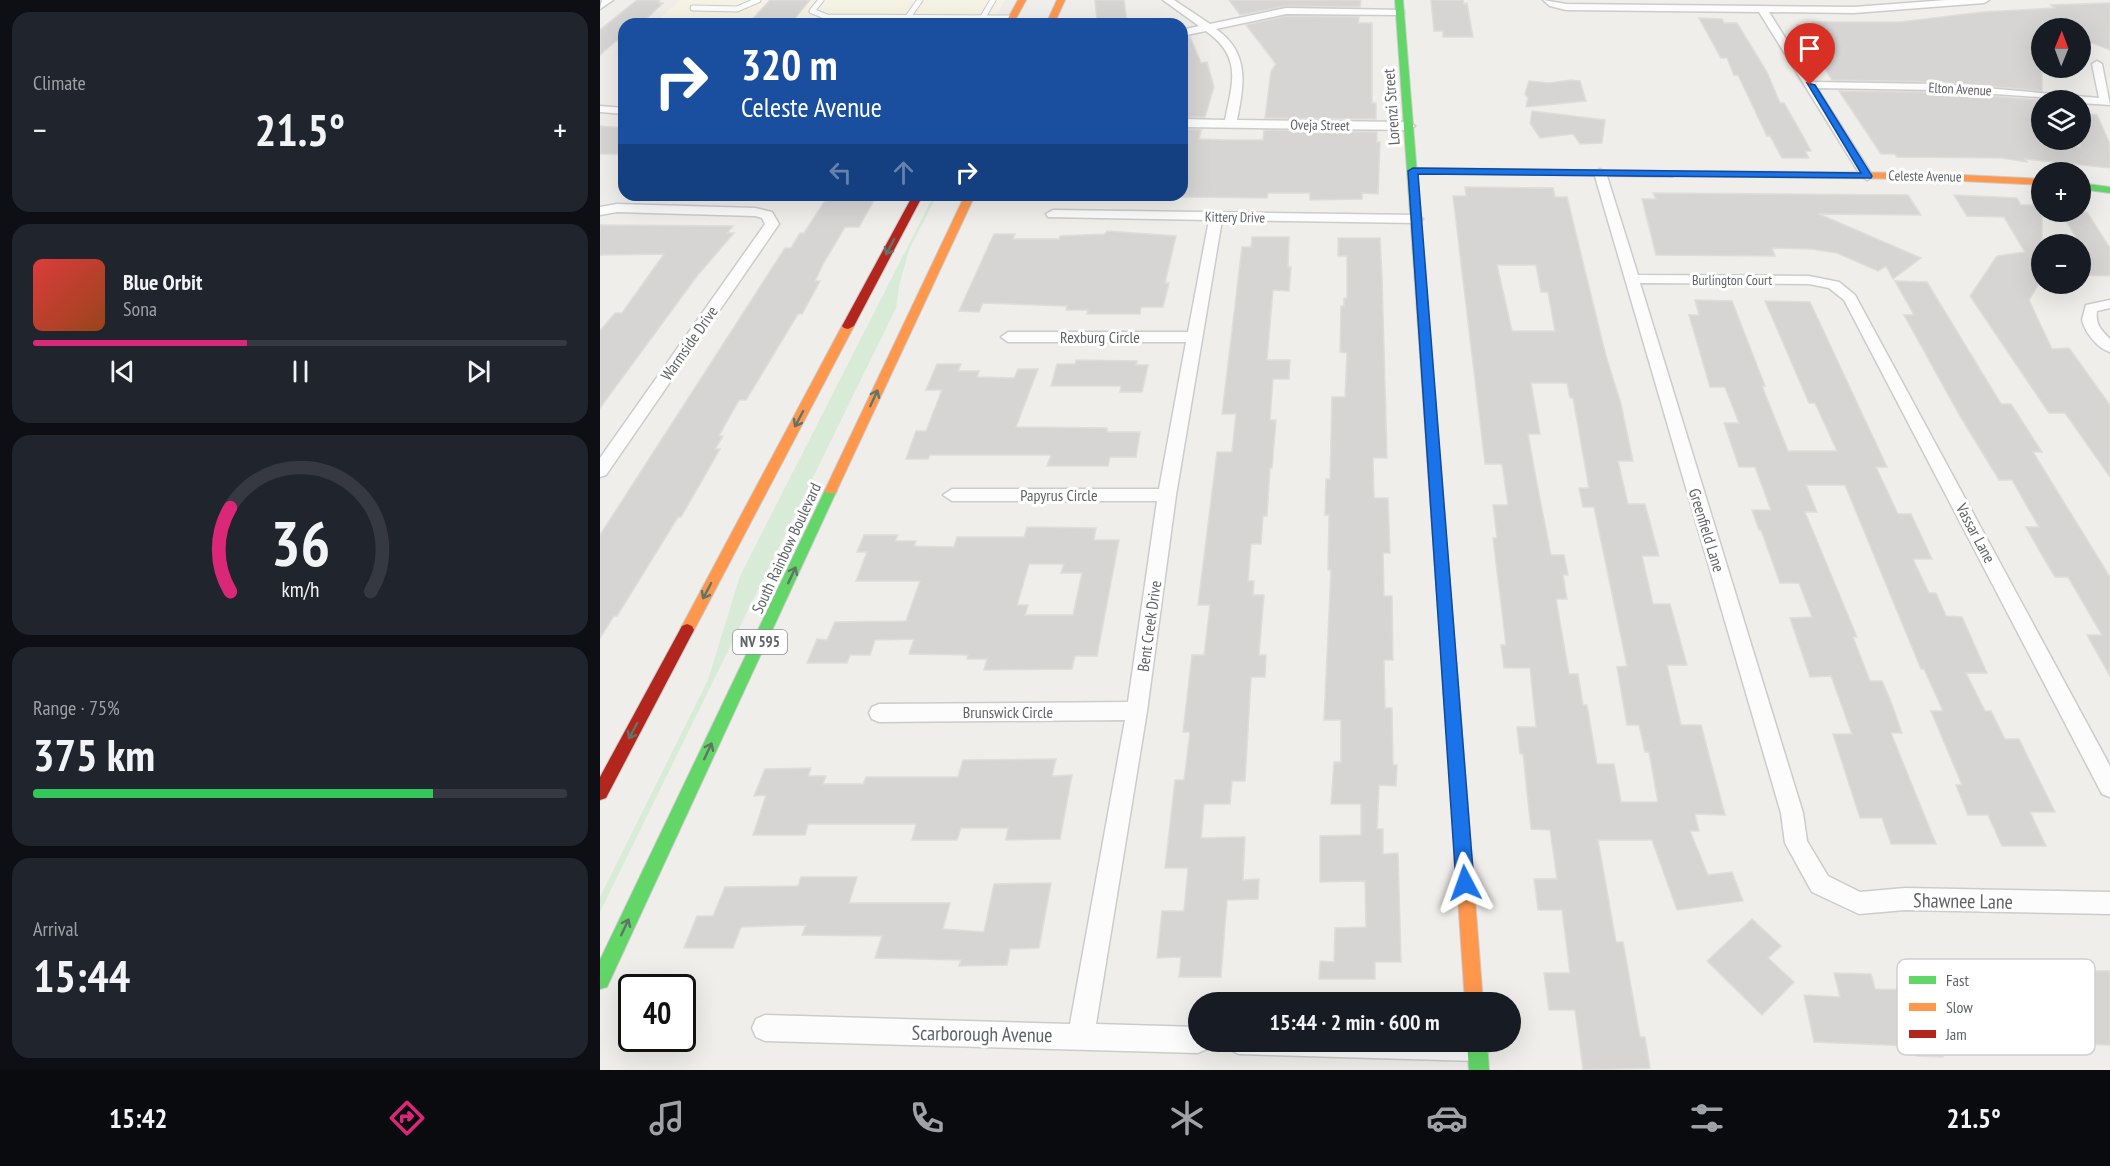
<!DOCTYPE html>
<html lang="en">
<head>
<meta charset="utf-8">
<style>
	body { margin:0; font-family:"PT Sans Narrow",sans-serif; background:#20242c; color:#f1f3f6; height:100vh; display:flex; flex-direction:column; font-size:22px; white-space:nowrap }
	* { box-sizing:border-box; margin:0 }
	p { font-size:20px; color:#9ea1a6 }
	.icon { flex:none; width:33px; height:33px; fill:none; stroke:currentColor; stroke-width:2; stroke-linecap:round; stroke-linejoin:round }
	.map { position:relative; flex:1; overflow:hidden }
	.sheet { display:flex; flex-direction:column; gap:12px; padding:12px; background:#0d0f14; width:600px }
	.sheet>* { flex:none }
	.top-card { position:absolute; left:18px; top:18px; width:570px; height:183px; border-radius:18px; box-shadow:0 6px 24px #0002; background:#1a4fa0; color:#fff; overflow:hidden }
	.needle { width:39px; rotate:1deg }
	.controls { position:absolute; left:1431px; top:18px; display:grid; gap:12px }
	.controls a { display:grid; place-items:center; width:60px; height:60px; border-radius:50%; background:#171b24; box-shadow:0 6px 24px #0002; font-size:30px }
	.speed { position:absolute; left:18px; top:974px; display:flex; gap:12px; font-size:30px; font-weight:700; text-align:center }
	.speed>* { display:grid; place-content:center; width:78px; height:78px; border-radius:50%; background:#171b24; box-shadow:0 6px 24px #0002; line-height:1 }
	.speed .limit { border:3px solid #111; border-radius:9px; background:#fff; color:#111 }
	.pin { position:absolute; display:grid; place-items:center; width:51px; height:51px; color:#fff; margin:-62px -26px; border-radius:50% 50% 50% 0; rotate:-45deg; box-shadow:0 0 6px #0007 }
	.pin .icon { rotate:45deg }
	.me { position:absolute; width:66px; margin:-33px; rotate:356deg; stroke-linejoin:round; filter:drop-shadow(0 0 4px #0008) }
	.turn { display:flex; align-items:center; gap:21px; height:126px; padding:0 24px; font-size:27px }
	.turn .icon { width:78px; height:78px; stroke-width:2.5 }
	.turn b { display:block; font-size:42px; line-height:51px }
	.lanes { display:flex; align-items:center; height:57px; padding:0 24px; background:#0003; justify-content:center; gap:30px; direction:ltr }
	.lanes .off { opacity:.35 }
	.big { font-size:45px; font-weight:700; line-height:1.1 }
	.sheet .card { flex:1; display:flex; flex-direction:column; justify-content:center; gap:9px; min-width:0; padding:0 21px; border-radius:18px; background:#20242c }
	.sheet .dial { align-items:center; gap:0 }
	.dial svg { height:156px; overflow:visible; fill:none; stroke:#363941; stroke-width:7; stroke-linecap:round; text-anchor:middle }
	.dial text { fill:#f1f3f6; stroke:none }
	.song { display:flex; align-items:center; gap:18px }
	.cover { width:72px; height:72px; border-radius:9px; background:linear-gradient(135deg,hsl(0 70% 55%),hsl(20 70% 35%)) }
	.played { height:6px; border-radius:3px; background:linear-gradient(90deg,#db2777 40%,#363941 40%) }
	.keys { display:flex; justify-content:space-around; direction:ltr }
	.heat { display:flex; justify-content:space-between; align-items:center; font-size:33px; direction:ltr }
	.charge { height:9px; border-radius:4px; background:linear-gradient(90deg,#34c759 75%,#363941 0) }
	.trip { position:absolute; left:588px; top:992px; width:333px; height:60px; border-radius:30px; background:#171b24; box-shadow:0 6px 24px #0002; font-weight:700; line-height:60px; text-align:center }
	.menu { display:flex; height:96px; justify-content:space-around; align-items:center; background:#090b0e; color:#9ea1a6 }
	.menu .icon { width:42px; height:42px }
	.menu .current { color:#db2777 }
	.menu b { font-size:27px; color:#f1f3f6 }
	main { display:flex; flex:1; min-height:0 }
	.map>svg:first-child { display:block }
	.commercial { fill:#f7f3e4 }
	.green { fill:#d8ebd6 }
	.building { fill:#d6d5d3; stroke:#deddd9; stroke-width:1.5; fill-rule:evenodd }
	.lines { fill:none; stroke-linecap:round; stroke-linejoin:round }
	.lane-casing { stroke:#cbcccc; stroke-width:7 }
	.street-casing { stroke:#cbcccc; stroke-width:3 }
	.fast-casing { stroke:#cacacb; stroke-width:2 }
	.slow-casing { stroke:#cacacb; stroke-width:2 }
	.jam-casing { stroke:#cacacb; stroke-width:2 }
	.lane { stroke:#fdfcfc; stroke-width:5 }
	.street { fill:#fdfcfc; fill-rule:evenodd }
	.fast { fill:#63d668; fill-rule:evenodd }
	.slow { fill:#ff974d; fill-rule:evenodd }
	.jam { fill:#b3261e; fill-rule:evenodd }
	.oneway { stroke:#607468 }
	.route { fill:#1a73e8; stroke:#114b97; stroke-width:1.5 }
	.labels { text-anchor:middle; stroke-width:6; stroke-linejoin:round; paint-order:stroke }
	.far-street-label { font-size:14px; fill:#5f6368; stroke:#fff }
	.shield { fill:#fff; stroke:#8f9295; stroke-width:1.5 }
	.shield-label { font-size:15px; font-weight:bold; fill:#5f6368 }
	.street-label { font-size:16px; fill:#5f6368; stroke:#fff }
	.near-street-label { font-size:20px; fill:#5f6368; stroke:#fff }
	.key { fill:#fff; stroke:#cfd0d2; stroke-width:1.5 }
	.key-label { font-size:16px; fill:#5f6368 }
</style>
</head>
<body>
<main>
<section class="sheet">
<div class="card"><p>Climate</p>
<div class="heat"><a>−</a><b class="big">21.5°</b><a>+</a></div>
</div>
<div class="card">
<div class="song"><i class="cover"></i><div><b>Blue Orbit</b><p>Sona</p></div></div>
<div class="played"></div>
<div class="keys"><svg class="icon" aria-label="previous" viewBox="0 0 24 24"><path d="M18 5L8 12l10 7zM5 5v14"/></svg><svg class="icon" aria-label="pause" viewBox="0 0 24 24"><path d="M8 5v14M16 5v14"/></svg><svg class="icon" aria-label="next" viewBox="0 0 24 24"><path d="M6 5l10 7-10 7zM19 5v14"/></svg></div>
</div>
<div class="card dial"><svg viewBox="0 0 100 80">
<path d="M14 69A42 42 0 1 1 86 69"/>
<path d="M14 69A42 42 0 0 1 14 26" stroke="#db2777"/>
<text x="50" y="56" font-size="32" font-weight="700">36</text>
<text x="50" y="72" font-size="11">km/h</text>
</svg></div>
<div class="card"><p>Range · 75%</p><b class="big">375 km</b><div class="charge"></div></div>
<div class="card"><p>Arrival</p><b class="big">15:44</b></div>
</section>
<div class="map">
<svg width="1510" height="1070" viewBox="0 0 1510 1070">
	<rect width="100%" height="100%" fill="#efeeea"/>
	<path class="commercial" d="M80 0H405L391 24H54Z"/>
	<path class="green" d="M334 195H337L309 250 299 286 296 308 0 912V897L108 680 140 576Z"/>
	<path class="building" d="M37 0H60L58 3H63L41 24H24V41H16L0 55V30Z
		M170 0H210L190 24H148Z
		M495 0H524L527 24H503L497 20Z
		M629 0H761L760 7 686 6 640 15Z
		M831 0H863L864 4 867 3 873 37H843V31H834Z
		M1510 3V50L1492 43 1480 44V28H1461L1442 21V91L1338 82 1232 80 1197 25H1214L1212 22H1301L1382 12 1455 8 1451 5Z
		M686 16 759 17 758 23H772V103H776V119L665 118 671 71 676 64 646 25Z
		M1099 18 1122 19 1124 23H1137L1167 72 1180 103H1184L1203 136 1211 151H1205L1209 158H1182L1170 136H1167L1138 75H1134L1127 58H1121Z
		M590 37 601 63 607 62 614 87 605 117H582V38Z
		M971 80 980 81 986 101 926 107 928 98 925 94 929 81 949 83Z
		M1239 91 1338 92 1442 100V143L1480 147V113L1497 115 1510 144V168L1425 159 1427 162 1402 158 1297 157 1295 154H1281Z
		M932 111 1005 120 1002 143 980 144 973 134 940 138 930 123Z
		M0 126 24 128V154H0Z
		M582 129 601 130 599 139 627 140H663L664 130 777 132V142H780L778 194 762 193V199L710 200V193H668L667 198 582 197Z
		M865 187 953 188 955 197H967L1006 356 1021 404 1033 461H1018L1028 504H1045L1059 556H1042L1053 604H1070L1087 665H1067L1081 725H1101L1125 815 1095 814 1099 831H1090L1108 875 1132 872 1143 901 1077 910 1052 840H998L1016 942H1023L1040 1037H1045L1050 1068 983 1070 975 1010H949L944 973H970L962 910H938L934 879H957L950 830 931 829 923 754H920L917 727H936L930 668H904L901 645H906L893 538H897L893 505H908L902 464H885L853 196H866ZM897 265H936L941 292H948L955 331H912ZM931 383H967L970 398H973L989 488H979L983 507H994L1027 666 1017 667 1027 725H1039L1045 752H1049L1058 802H1021L1014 764H997L987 705H983L978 674H969L956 599H967L963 575H968L964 555H951L938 489 928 434H940Z
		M1053 193 1308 195 1321 215 1219 214 1321 258 1293 279 1286 266 1278 271 1237 253 1211 249 1172 248 1175 256 1056 255 1042 199H1056Z
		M244 195H277L259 227H245L223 264 215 281H220L202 314H198L146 400H139L119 436H123L115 449H120L81 517H78L17 616H14L0 638V535L185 248H191L200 233H204L224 202Z
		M1354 195 1417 198 1421 205H1435L1442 215V279L1429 300 1452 349 1469 348 1510 405V477L1465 413H1449L1370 296 1397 256 1425 252 1404 217 1367 216Z
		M1461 212H1487L1510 248V276L1480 275V244Z
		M0 225 133 226 127 233H134L97 276 0 408V331L15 313H22L64 254 0 255Z
		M507 231 576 236 565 283H569L563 307H541L540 314H487L488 310H466L467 306 383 303 379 312 359 311 394 234H415L413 239H459L460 236 505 234Z
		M652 237H689L688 267H691L689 291 673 290 667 360H690L689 379H673L670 420H676L672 468H670L667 516H663L661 544H651L648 581H654L653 595H664L659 655H666L665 677H651L645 781H632L630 804H604L601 838 645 837 643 880 659 879 658 899 627 900 621 977H579L581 957 557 958 562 911H584L588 868H565L575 780H584L590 732H583L592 655H604L610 605H598L617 452H632L636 414H622L642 247H651Z
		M738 238H780L782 277 787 458H773L774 498H788L790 553H783L784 596H792L793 660H784L785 708H792L793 765H797L796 786 779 785 777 829H783V854L798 853 801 962H775V979H719L720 961 734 962 735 928 766 927 765 881 720 882V836L761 835V804H731L734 762H741V720H724L731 570H728L729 515H725L726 479H730L732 397H745L747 353 740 352 741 306H744V298H747V256H738Z
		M1295 281 1327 282 1401 404H1411L1442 452H1433L1510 577V676L1487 635H1502L1468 577H1455L1443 557 1426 527H1439L1412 480H1399L1360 416 1304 315H1314Z
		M1095 300 1132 301 1165 386H1162L1188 451H1237L1215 403H1209L1165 301 1210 302 1287 467H1276L1298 514H1311L1332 559H1313L1329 593H1336L1346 616 1362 617 1387 673H1366L1385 711H1391L1405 739H1419L1455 812H1430L1446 846H1402L1388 815H1368L1356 785H1362L1331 711H1343L1324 669H1321L1245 485H1206L1217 512H1205L1257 637H1253L1270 681H1282L1290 699 1302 733H1291L1336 844H1291L1282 818H1260L1233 734H1252L1231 676 1210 677 1190 618 1212 617 1199 583H1180L1161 530H1159L1152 510H1171L1155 467H1139L1124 423H1139L1125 387H1110L1089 315H1099Z
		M476 360 537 361 536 365H548L542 392H520L521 386H451L457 364H475Z
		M337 364H361L358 371H379L377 377 414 378 418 369H438L416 427 507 428V432H540L536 457H510L508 466H447L451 455H330L328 459H306L316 431H326L342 390H326Z
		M427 527 496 528 494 540H519L497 656H475L472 669 384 670 387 659H367L368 655 309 654 314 639 275 640 270 655H250L247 663H207L217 639 227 640 235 622 306 621 320 581H256L267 552H257L264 535H298L295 541H316L314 546 354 547 357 537H424ZM429 564H464L461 573H482L473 615H425L428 605H417Z
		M456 759 452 776 472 775 460 839 406 840 408 828H361L357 840H312L316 824H208L205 835H153L166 795 154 796 165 769 211 768 208 776H226L223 784H263L266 777H358L363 760Z
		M201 877H257L249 903H350L343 929 384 932 394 884 451 883 439 948 410 949 407 965 359 966 361 960 275 958 282 936 202 935 206 925 141 927 133 948H84L97 916H113L125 887 198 886Z
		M1152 919 1181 946 1168 958 1194 982 1162 1015 1107 961Z
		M1318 968 1357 969 1362 982 1418 984 1413 970 1510 971V1045L1382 1040 1383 1044 1338 1042 1343 1057 1316 1056 1312 1046 1214 1042 1204 995 1240 997 1234 973 1271 974 1275 989 1325 990Z"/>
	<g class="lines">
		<defs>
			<path id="lane" d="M221 0 212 11 227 17 412 18
				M93 8 137 9 158 0
				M308 17 320 0
				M383 17 393 0"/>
			<path id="street" d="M2 0H13L0 9Z
				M563 0H574L610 24 686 8 804 10V14L800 15 686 14 616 29C650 53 644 84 637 120L809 122 815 126 809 130 582 127V119L625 120C633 81 642 57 606 31L582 36V30L599 26Z
				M943 0 966 4 1254 7 1346 0H1389L1384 3 1254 13 1169 12 1213 82 1338 84 1499 98 1492 64 1497 61 1502 64 1510 105 1480 103V100L1338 90 1217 88 1273 176 1267 180 1261 176 1159 12 966 10 950 6Z
				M0 106 24 108V114L0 112Z
				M1000 169 1006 173 1038 275 1209 276 1239 282 1255 295 1510 766V797L1502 794 1244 300 1229 288 1209 284 1040 283 1203 813 1207 841 1228 876 1260 892 1305 888 1510 892V914L1305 910 1259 914 1212 892 1185 843 1181 813 994 173Z
				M17 204 155 208 172 212 179 224 6 475 0 477V458L165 224 162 218 155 216 17 212 0 215V207Z
				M453 210 816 215 823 219 816 223 622 220 576 495 547 711 496 1024 598 1027V1041H610L607 1049 598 1053 165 1041 156 1037 152 1028 156 1019 165 1015 470 1024 525 720 279 722 272 719 269 713 272 707 279 704 528 702 557 501H352L343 495 352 489H559L586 342H408L401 337 408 332H588L609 220 448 217 446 214Z
				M1510 300V308L1497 311C1495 324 1501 330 1510 339V352C1497 348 1485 332 1482 320L1486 305Z
				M626 1041H887L890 1048 886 1057 877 1061 639 1054 630 1050Z"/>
			<path id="fast" d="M795 0H803L852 610 850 614H840L838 610Z
				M1480 183 1510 187V193L1480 189Z
				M231 485 237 490 7 987 0 989V960L225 490Z
				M867 1041H887L889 1070H869Z"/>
			<path id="slow" d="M418 0H426L413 24H405Z
				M457 0H465L454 24H446Z
				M1073 171 1321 173 1442 179V185L1321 179 1070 176V172Z
				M365 195H375L237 490 236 493H226L225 490Z
				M248 323 254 326 92 634 87 636 82 634 80 630 82 626 242 326Z
				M859 789 865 791 867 796 883 1002H865L851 796 853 791Z"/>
			<path id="jam" d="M813 168 1073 171 1078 174 1073 177 810 173 808 171Z
				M313 195H323L254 326 248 329 244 328 242 326Z
				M845 604 850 606 852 610 867 796 865 801 859 803 853 801 851 796 838 610 840 606Z
				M87 624 92 626 94 630 6 798 0 800V777L82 626Z"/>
		</defs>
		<use href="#lane" class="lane-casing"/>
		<use href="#street" class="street-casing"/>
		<use href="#fast" class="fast-casing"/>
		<use href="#slow" class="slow-casing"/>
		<use href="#jam" class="jam-casing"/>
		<use href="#lane" class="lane"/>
		<use href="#street" class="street"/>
		<use href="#fast" class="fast"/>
		<use href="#slow" class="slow"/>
		<use href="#jam" class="jam"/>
	</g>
	<defs><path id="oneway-shaft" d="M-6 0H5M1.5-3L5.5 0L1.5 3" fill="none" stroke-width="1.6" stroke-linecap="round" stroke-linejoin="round" transform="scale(1.5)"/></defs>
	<g class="oneway">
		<use href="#oneway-shaft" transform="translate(290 247) rotate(118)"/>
		<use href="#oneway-shaft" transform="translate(274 398) rotate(-65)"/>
		<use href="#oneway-shaft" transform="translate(199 419) rotate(118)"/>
		<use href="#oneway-shaft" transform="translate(192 575) rotate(-65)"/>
		<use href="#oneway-shaft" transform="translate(107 591) rotate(118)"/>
		<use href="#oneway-shaft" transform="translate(33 731) rotate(118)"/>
		<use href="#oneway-shaft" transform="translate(108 751) rotate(-65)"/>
		<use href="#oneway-shaft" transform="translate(25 927) rotate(-65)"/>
	</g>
	<path class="route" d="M1207 83 1215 85 1272 176 1271 178 818 174 874 883 871 889 865 891 859 889 856 883 808 171 813 168 1261 173Z"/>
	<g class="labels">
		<g class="far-street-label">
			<text transform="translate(1360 89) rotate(3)" y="5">Elton Avenue</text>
			<text transform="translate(720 125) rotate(1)" y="5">Oveja Street</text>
			<text transform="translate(1325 176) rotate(1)" y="5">Celeste Avenue</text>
			<text transform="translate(635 217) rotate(1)" y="5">Kittery Drive</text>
			<text x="1132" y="285">Burlington Court</text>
		</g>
		<rect class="shield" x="133" y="630" width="54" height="24" rx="4.5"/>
		<g class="shield-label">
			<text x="160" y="647">NV 595</text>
		</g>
		<g class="street-label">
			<text transform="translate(791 107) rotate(-94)" y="6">Lorenzi Street</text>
			<text x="500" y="343">Rexburg Circle</text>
			<text transform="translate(89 343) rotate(-55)" y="6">Warmside Drive</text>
			<text x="459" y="501">Papyrus Circle</text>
			<text transform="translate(1107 530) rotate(73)" y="6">Greenfield Lane</text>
			<text transform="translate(1376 533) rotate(62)" y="6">Vassar Lane</text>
			<text transform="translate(186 548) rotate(-65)" y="6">South Rainbow Boulevard</text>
			<text transform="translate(549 626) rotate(-82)" y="6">Bent Creek Drive</text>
			<text x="408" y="718">Brunswick Circle</text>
		</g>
		<g class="near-street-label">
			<text transform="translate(1363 901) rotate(1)" y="7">Shawnee Lane</text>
			<text transform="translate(382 1034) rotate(1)" y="7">Scarborough Avenue</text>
		</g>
	</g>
	<rect x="1297" y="959" width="198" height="96" rx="9" class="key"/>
	<rect x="1309" y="976" width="27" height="8" fill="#63d668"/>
	<rect x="1309" y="1003" width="27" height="8" fill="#ff974d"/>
	<rect x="1309" y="1030" width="27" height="8" fill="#b3261e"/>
	<g class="key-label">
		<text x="1346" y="986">Fast</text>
		<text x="1346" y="1013">Slow</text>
		<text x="1346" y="1040">Jam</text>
	</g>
</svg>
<div class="controls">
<a><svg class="needle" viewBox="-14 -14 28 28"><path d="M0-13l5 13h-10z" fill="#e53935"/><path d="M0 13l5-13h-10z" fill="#9ea1a6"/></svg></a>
<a><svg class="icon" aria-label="layers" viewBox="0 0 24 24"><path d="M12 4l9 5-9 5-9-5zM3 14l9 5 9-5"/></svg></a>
<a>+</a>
<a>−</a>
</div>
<div class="speed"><div class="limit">40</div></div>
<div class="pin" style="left:1210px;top:85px;background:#d93025"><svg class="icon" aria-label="arrive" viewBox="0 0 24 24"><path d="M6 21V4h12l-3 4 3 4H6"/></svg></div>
<svg class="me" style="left:865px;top:883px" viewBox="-20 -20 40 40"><path d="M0-17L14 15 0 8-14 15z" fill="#1a73e8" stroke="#fff" stroke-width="4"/></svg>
<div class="trip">15:44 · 2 min · 600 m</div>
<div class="top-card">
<div class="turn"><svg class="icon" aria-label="right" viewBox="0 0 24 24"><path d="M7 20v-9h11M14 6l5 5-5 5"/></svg><div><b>320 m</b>Celeste Avenue</div></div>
<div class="lanes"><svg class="icon off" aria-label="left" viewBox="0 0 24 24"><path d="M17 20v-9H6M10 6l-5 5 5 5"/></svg><svg class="icon off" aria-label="ahead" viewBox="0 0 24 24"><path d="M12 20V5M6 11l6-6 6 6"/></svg><svg class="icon" aria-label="right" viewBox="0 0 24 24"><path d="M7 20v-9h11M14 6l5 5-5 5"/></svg></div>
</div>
</div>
</main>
<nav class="menu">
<b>15:42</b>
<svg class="icon current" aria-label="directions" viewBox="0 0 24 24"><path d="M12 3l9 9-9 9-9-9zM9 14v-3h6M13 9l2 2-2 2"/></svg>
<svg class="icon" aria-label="music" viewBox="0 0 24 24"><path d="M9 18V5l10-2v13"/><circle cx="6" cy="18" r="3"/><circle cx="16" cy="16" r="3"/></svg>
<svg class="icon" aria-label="phone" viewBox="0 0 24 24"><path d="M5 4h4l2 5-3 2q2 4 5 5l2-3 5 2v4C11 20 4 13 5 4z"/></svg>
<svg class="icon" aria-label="climate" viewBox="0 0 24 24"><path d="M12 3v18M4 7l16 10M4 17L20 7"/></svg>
<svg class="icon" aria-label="car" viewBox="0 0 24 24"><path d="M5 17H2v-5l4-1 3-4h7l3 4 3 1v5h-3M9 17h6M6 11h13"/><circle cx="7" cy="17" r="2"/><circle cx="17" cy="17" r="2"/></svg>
<svg class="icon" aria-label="filters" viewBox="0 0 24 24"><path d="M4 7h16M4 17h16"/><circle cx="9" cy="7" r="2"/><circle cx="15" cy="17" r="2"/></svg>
<b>21.5°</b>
</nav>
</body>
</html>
